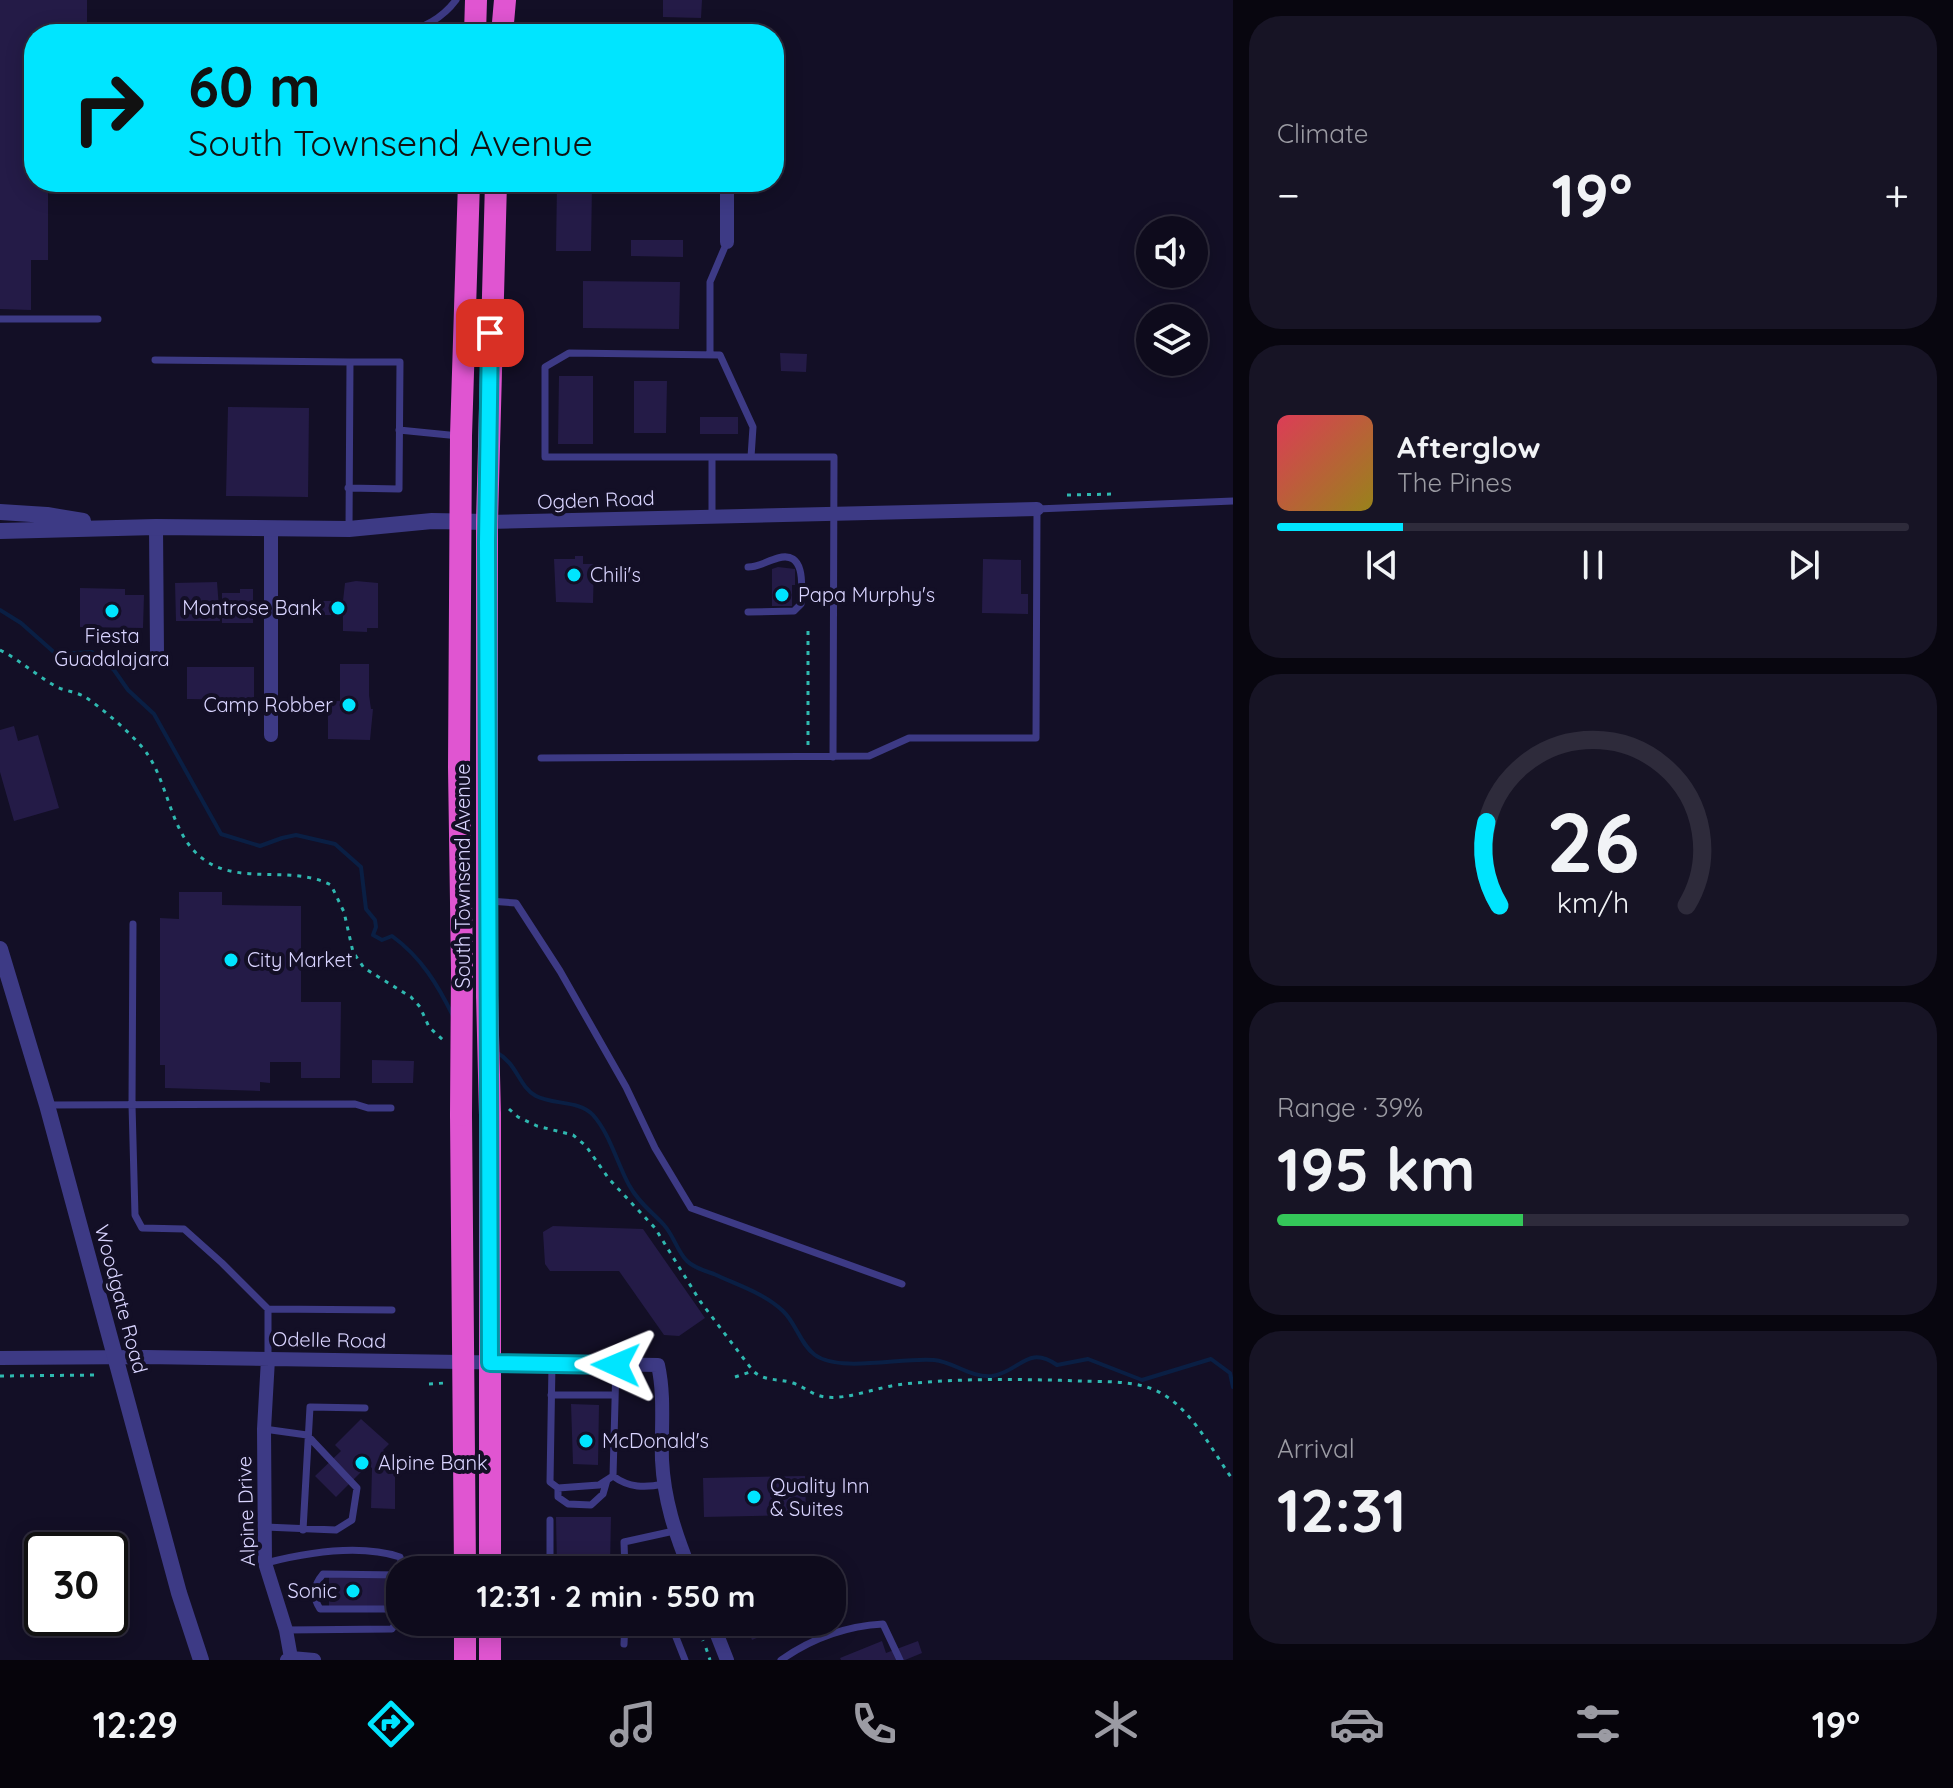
<!DOCTYPE html>
<html lang="en">
<head>
<meta charset="utf-8">
<style>
	body { margin:0; font-family:Quicksand,sans-serif; background:#171425; color:#f1f3f6; height:100vh; display:flex; flex-direction:column; font-size:30px; white-space:nowrap }
	* { box-sizing:border-box; margin:0 }
	p { font-size:26px; color:#9b9ba3 }
	.icon { flex:none; width:44px; height:44px; fill:none; stroke:currentColor; stroke-width:2; stroke-linecap:round; stroke-linejoin:round }
	.map { position:relative; flex:1; overflow:hidden }
	.panel { display:flex; flex-direction:column; gap:16px; padding:16px; background:#08060f; width:720px }
	.panel>* { flex:none }
	.hud { position:absolute; left:24px; top:24px; width:760px; height:168px; border-radius:32px; box-shadow:0 4px 20px #0003,0 0 0 2px #2e2b3b; background:#00e5ff; color:#111; overflow:hidden }
	.controls { position:absolute; left:1136px; top:216px; display:grid; gap:16px }
	.controls a { display:grid; place-items:center; width:72px; height:72px; border-radius:50%; background:#0e0b1c; box-shadow:0 4px 20px #0003,0 0 0 2px #2e2b3b; font-size:40px }
	.speed { position:absolute; left:24px; top:1532px; display:flex; gap:16px; font-size:40px; font-weight:700; text-align:center }
	.speed>* { display:grid; place-content:center; width:104px; height:104px; border-radius:50%; background:#0e0b1c; box-shadow:0 4px 20px #0003,0 0 0 2px #2e2b3b; line-height:1 }
	.speed .limit { border:4px solid #111; border-radius:12px; background:#fff; color:#111 }
	.pin { position:absolute; display:grid; place-items:center; width:68px; height:68px; color:#fff; margin:-34px; border-radius:16px; box-shadow:0 4px 12px #0006 }
	.me { position:absolute; width:88px; margin:-44px; rotate:271deg; stroke-linejoin:round; filter:drop-shadow(0 0 6px #0008) }
	.turn { display:flex; align-items:center; gap:28px; height:168px; padding:0 32px; font-size:36px }
	.turn .icon { width:104px; height:104px; stroke-width:2.5 }
	.turn b { display:block; font-size:56px; line-height:68px }
	.big { font-size:60px; font-weight:700; line-height:1.1 }
	.panel .widget { flex:1; display:flex; flex-direction:column; justify-content:center; gap:12px; min-width:0; padding:0 28px; border-radius:32px; background:#171425 }
	.panel .dial { align-items:center; gap:0 }
	.dial svg { height:208px; overflow:visible; fill:none; stroke:#2e2b3b; stroke-width:7; stroke-linecap:round; text-anchor:middle }
	.dial text { fill:#f1f3f6; stroke:none }
	.song { display:flex; align-items:center; gap:24px }
	.cover { width:96px; height:96px; border-radius:12px; background:linear-gradient(135deg,hsl(350 70% 55%),hsl(50 70% 35%)) }
	.played { height:8px; border-radius:4px; background:linear-gradient(90deg,#00e5ff 20%,#2e2b3b 20%) }
	.keys { display:flex; justify-content:space-around; direction:ltr }
	.heat { display:flex; justify-content:space-between; align-items:center; font-size:44px; direction:ltr }
	.charge { height:12px; border-radius:6px; background:linear-gradient(90deg,#34c759 39%,#2e2b3b 0) }
	.trip { position:absolute; left:386px; top:1556px; width:460px; height:80px; border-radius:32px; background:#0e0b1c; box-shadow:0 4px 20px #0003,0 0 0 2px #2e2b3b; font-weight:700; line-height:80px; text-align:center }
	.dock { display:flex; height:128px; justify-content:space-around; align-items:center; background:#06040b; color:#9b9ba3 }
	.dock .icon { width:56px; height:56px }
	.dock .current { color:#00e5ff }
	.dock b { font-size:36px; color:#f1f3f6 }
	main { display:flex; flex:1; min-height:0 }
	.map>svg:first-child { display:block }
	.lines { fill:none; stroke-linecap:round; stroke-linejoin:round }
	.stream { stroke:#0a1f44; stroke-width:4 }
	.building { fill:#241b47 }
	.path { stroke:#2fb8b0; stroke-width:3; stroke-dasharray:4 6; stroke-linecap:butt }
	.service { stroke:#3d3a85; stroke-width:7 }
	.minor { stroke:#3d3a85; stroke-width:14 }
	.tertiary { stroke:#3d3a85; stroke-width:16 }
	.trunk { stroke:#e055d1; stroke-width:22 }
	.trunk-bridge { stroke:#e055d1; stroke-width:22 }
	.route-casing { stroke:#0095a6; stroke-width:20 }
	.route { stroke:#00e5ff; stroke-width:14 }
	.poi-dot { fill:#00e5ff; stroke:#130f26; stroke-width:3 }
	.labels { text-anchor:middle; stroke-width:8; stroke-linejoin:round; paint-order:stroke }
	.street-label { font-size:20px; fill:#d9d4ff; stroke:#130f26 }
	.poi-label { font-size:20px; fill:#d9d4ff; stroke:#130f26; text-anchor:start }
</style>
</head>
<body>
<main>
<div class="map">
<svg width="1233" height="1660" viewBox="0 0 1233 1660">
	<rect width="100%" height="100%" fill="#130f26"/>
	<g class="lines">
		<path class="stream" d="M0 610 21 623 56 654 92 652 114 670 128 690 154 714 221 834 260 846 282 838 296 835 335 844 361 867 366 909 375 920 376 927 373 935 382 940 392 936C421 957 438 985 453 1016
			M496 1052C518 1064 518 1086 536 1096 553 1105 579 1100 593 1115 610 1134 617 1163 629 1185 638 1202 652 1212 664 1225 674 1236 677 1251 687 1261 694 1268 705 1271 714 1274 737 1285 764 1293 783 1311 796 1323 800 1344 815 1355 840 1373 902 1357 934 1360 954 1362 971 1378 992 1376 1020 1372 1027 1344 1057 1365L1088 1359 1142 1380 1211 1359 1230 1373 1233 1387"/>
	</g>
	<path class="building" d="M0 0H87V34H34V182H59V186H48V260H31V310L0 309Z
		M663 0H702L701 18 663 17Z
		M557 184H592L591 251H556Z
		M631 240H683V257L631 256Z
		M583 281 680 282 679 329 583 328Z
		M780 353 807 354 806 372 781 371Z
		M559 376H593V444H558Z
		M634 381H667L666 433H634Z
		M228 407 309 408 308 497 226 496Z
		M700 417H738V434H700Z
		M575 556H583V564H594L593 603 556 602 554 559H575Z
		M983 559 1021 560V594H1028V614L982 613Z
		M778 567 795 569V585H792V606H772V569Z
		M356 581 378 583V628H367V632L343 631V615H299V601H343L345 583Z
		M217 582 220 621H176L175 583Z
		M80 588 125 589V595H144L143 628 80 627Z
		M240 589H253V623H222V593H240Z
		M340 664H369V695L371 709H373L370 740 328 739V701H340Z
		M187 667H254V700L187 699Z
		M14 726 18 741 38 735 59 808 14 821 0 772V730Z
		M179 892H222V905L301 906V1002H341L340 1078H301V1062H270V1083L260 1082V1091L165 1088V1065H160V918L179 919Z
		M372 1060 414 1061 413 1083H372Z
		M553 1226 643 1229 705 1318 679 1336 664 1335 619 1271H550L545 1264 543 1232Z
		M571 1404 599 1405 598 1465 573 1464Z
		M361 1419 389 1444 383 1450 395 1462V1509L371 1508 372 1468 368 1465 336 1497 315 1476 341 1451 335 1445Z
		M805 1476 806 1515 704 1517 703 1478Z
		M556 1517H611L610 1566H557Z
		M329 1574 392 1575 391 1606H329Z
		M745 1622H796L752 1640Z
		M882 1641 886 1653 918 1641 922 1653 905 1660H841L840 1658Z"/>
	<g class="lines">
		<path class="path" d="M449 30 450 24H457
			M1067 495 1117 494
			M0 650C20 660 37 676 57 687 65 691 77 692 85 697 101 707 138 739 148 755 170 788 171 838 206 861 242 885 293 865 331 885L344 912 353 952 364 968 411 997 420 1007 429 1027 443 1040
			M808 745V627
			M509 1109 518 1117 537 1126 573 1135 586 1146 609 1179 655 1228 700 1301 753 1371C766 1382 777 1378 793 1383 805 1387 813 1396 826 1397 848 1400 880 1386 904 1384 963 1378 1022 1379 1081 1381 1107 1382 1142 1380 1164 1395 1194 1413 1213 1452 1233 1480
			M0 1376 100 1375
			M735 1377 753 1371
			M429 1384 445 1383
			M695 1622 703 1641
			M706 1648 710 1660"/>
		<path class="service" d="M402 34C424 27 442 19 456 0
			M0 319H98
			M710 354V282L727 242
			M155 360 350 362
			M399 430 459 436
			M712 457V517
			M751 457 753 427 720 355 569 353 545 367V457C641 457 738 457 834 457L833 757
			M348 488 399 489 400 362H350L349 529
			M748 567C759 567 767 561 778 558 806 550 802 587 801 604L794 611 748 612
			M541 758 869 756 909 738H1036L1037 509 1233 501
			M489 901 516 903 560 971 626 1087 655 1148 691 1208 902 1284
			M133 924 132 1105 135 1215 142 1228 184 1229 222 1263 268 1309 392 1310
			M49 1105 355 1104 368 1108H391
			M268 1359V1309
			M552 1364 550 1482 558 1488V1497L568 1504 591 1505 603 1494 607 1480
			M551 1395H615
			M264 1429 307 1435 357 1488 352 1520 336 1530 265 1527
			M613 1476C629 1488 645 1488 664 1484
			M558 1488 599 1485 613 1476 616 1365
			M550 1520V1570
			M303 1530 310 1407 365 1408
			M266 1563C305 1553 360 1544 400 1557L404 1570
			M625 1570 624 1542 674 1531
			M400 1575 323 1574C313 1586 312 1596 320 1609H400
			M670 1622 685 1660
			M286 1630 392 1629 400 1616
			M624 1644 625 1622
			M781 1660C811 1639 846 1626 883 1624L900 1660"/>
		<path class="minor" d="M727 242V182
			M487 522 1037 509
			M156 527 157 653
			M271 528V735
			M0 1358 145 1357 658 1365C665 1397 661 1428 662 1460 664 1500 675 1533 690 1570
			M268 1359 264 1429 265 1563 286 1630 291 1658
			M712 1622 727 1660
			M287 1660 291 1658 314 1660"/>
		<path class="tertiary" d="M0 512 47 515 83 521
			M0 531 156 527 349 529 432 521 487 522
			M0 949 47 1105 179 1593 201 1660"/>
		<path class="trunk" d="M475 34 476 0
			M502 34 505 0
			M462 970 459 767 461 436 469 182
			M487 995V522L496 182
			M461 1115 465 1570
			M490 1570V1115
			M465 1622V1660
			M490 1622V1660"/>
		<path class="trunk-bridge" d="M487 995 490 1115
			M461 1115 462 970"/>
	</g>
	<g class="lines">
		<defs>
			<path id="route" d="M490 333 487 542 490 1363 616 1365"/>
		</defs>
		<use href="#route" class="route-casing"/>
		<use href="#route" class="route"/>
	</g>
	<g class="poi-dot">
		<circle cx="574" cy="575" r="8"/>
		<circle cx="782" cy="595" r="8"/>
		<circle cx="338" cy="608" r="8"/>
		<circle cx="112" cy="611" r="8"/>
		<circle cx="349" cy="705" r="8"/>
		<circle cx="231" cy="960" r="8"/>
		<circle cx="586" cy="1441" r="8"/>
		<circle cx="362" cy="1463" r="8"/>
		<circle cx="754" cy="1497" r="8"/>
		<circle cx="353" cy="1591" r="8"/>
	</g>
	<g class="labels">
		<g class="street-label">
			<text transform="translate(596 500) rotate(-2)" y="7">Ogden Road</text>
			<text transform="translate(463 876) rotate(-90)" y="7">South Townsend Avenue</text>
			<text transform="translate(121 1299) rotate(75)" y="7">Woodgate Road</text>
			<text transform="translate(329 1340) rotate(1)" y="7">Odelle Road</text>
			<text transform="translate(246 1511) rotate(-92)" y="7">Alpine Drive</text>
		</g>
		<g class="poi-label">
			<text x="590" y="582">Chili's</text>
			<text x="798" y="602">Papa Murphy's</text>
			<text x="322" y="615" text-anchor="end">Montrose Bank</text>
			<text x="112" y="643" text-anchor="middle">Fiesta<tspan x="112" dy="23">Guadalajara</tspan></text>
			<text x="333" y="712" text-anchor="end">Camp Robber</text>
			<text x="247" y="967">City Market</text>
			<text x="602" y="1448">McDonald's</text>
			<text x="378" y="1470">Alpine Bank</text>
			<text x="770" y="1493">Quality Inn<tspan x="770" dy="23">&amp; Suites</tspan></text>
			<text x="337" y="1598" text-anchor="end">Sonic</text>
		</g>
	</g>
</svg>
<div class="controls">
<a><svg class="icon" aria-label="sound" viewBox="0 0 24 24"><path d="M4 9h4l5-4v14l-5-4H4zM17 9q2 3 0 6"/></svg></a>
<a><svg class="icon" aria-label="layers" viewBox="0 0 24 24"><path d="M12 4l9 5-9 5-9-5zM3 14l9 5 9-5"/></svg></a>
</div>
<div class="speed"><div class="limit">30</div></div>
<div class="pin" style="left:490px;top:333px;background:#d93025"><svg class="icon" aria-label="arrive" viewBox="0 0 24 24"><path d="M6 21V4h12l-3 4 3 4H6"/></svg></div>
<svg class="me" style="left:616px;top:1365px" viewBox="-20 -20 40 40"><path d="M0-17L14 15 0 8-14 15z" fill="#00e5ff" stroke="#fff" stroke-width="4"/></svg>
<div class="trip">12:31 · 2 min · 550 m</div>
<div class="hud">
<div class="turn"><svg class="icon" aria-label="right" viewBox="0 0 24 24"><path d="M7 20v-9h11M14 6l5 5-5 5"/></svg><div><b>60 m</b>South Townsend Avenue</div></div>
</div>
</div>
<section class="panel">
<div class="widget"><p>Climate</p>
<div class="heat"><a>−</a><b class="big">19°</b><a>+</a></div>
</div>
<div class="widget">
<div class="song"><i class="cover"></i><div><b>Afterglow</b><p>The Pines</p></div></div>
<div class="played"></div>
<div class="keys"><svg class="icon" aria-label="previous" viewBox="0 0 24 24"><path d="M18 5L8 12l10 7zM5 5v14"/></svg><svg class="icon" aria-label="pause" viewBox="0 0 24 24"><path d="M8 5v14M16 5v14"/></svg><svg class="icon" aria-label="next" viewBox="0 0 24 24"><path d="M6 5l10 7-10 7zM19 5v14"/></svg></div>
</div>
<div class="widget dial"><svg viewBox="0 0 100 80">
<path d="M14 69A42 42 0 1 1 86 69"/>
<path d="M14 69A42 42 0 0 1 9 37" stroke="#00e5ff"/>
<text x="50" y="56" font-size="32" font-weight="700">26</text>
<text x="50" y="72" font-size="11">km/h</text>
</svg></div>
<div class="widget"><p>Range · 39%</p><b class="big">195 km</b><div class="charge"></div></div>
<div class="widget"><p>Arrival</p><b class="big">12:31</b></div>
</section>
</main>
<nav class="dock">
<b>12:29</b>
<svg class="icon current" aria-label="directions" viewBox="0 0 24 24"><path d="M12 3l9 9-9 9-9-9zM9 14v-3h6M13 9l2 2-2 2"/></svg>
<svg class="icon" aria-label="music" viewBox="0 0 24 24"><path d="M9 18V5l10-2v13"/><circle cx="6" cy="18" r="3"/><circle cx="16" cy="16" r="3"/></svg>
<svg class="icon" aria-label="phone" viewBox="0 0 24 24"><path d="M5 4h4l2 5-3 2q2 4 5 5l2-3 5 2v4C11 20 4 13 5 4z"/></svg>
<svg class="icon" aria-label="climate" viewBox="0 0 24 24"><path d="M12 3v18M4 7l16 10M4 17L20 7"/></svg>
<svg class="icon" aria-label="car" viewBox="0 0 24 24"><path d="M5 17H2v-5l4-1 3-4h7l3 4 3 1v5h-3M9 17h6M6 11h13"/><circle cx="7" cy="17" r="2"/><circle cx="17" cy="17" r="2"/></svg>
<svg class="icon" aria-label="filters" viewBox="0 0 24 24"><path d="M4 7h16M4 17h16"/><circle cx="9" cy="7" r="2"/><circle cx="15" cy="17" r="2"/></svg>
<b>19°</b>
</nav>
</body>
</html>
